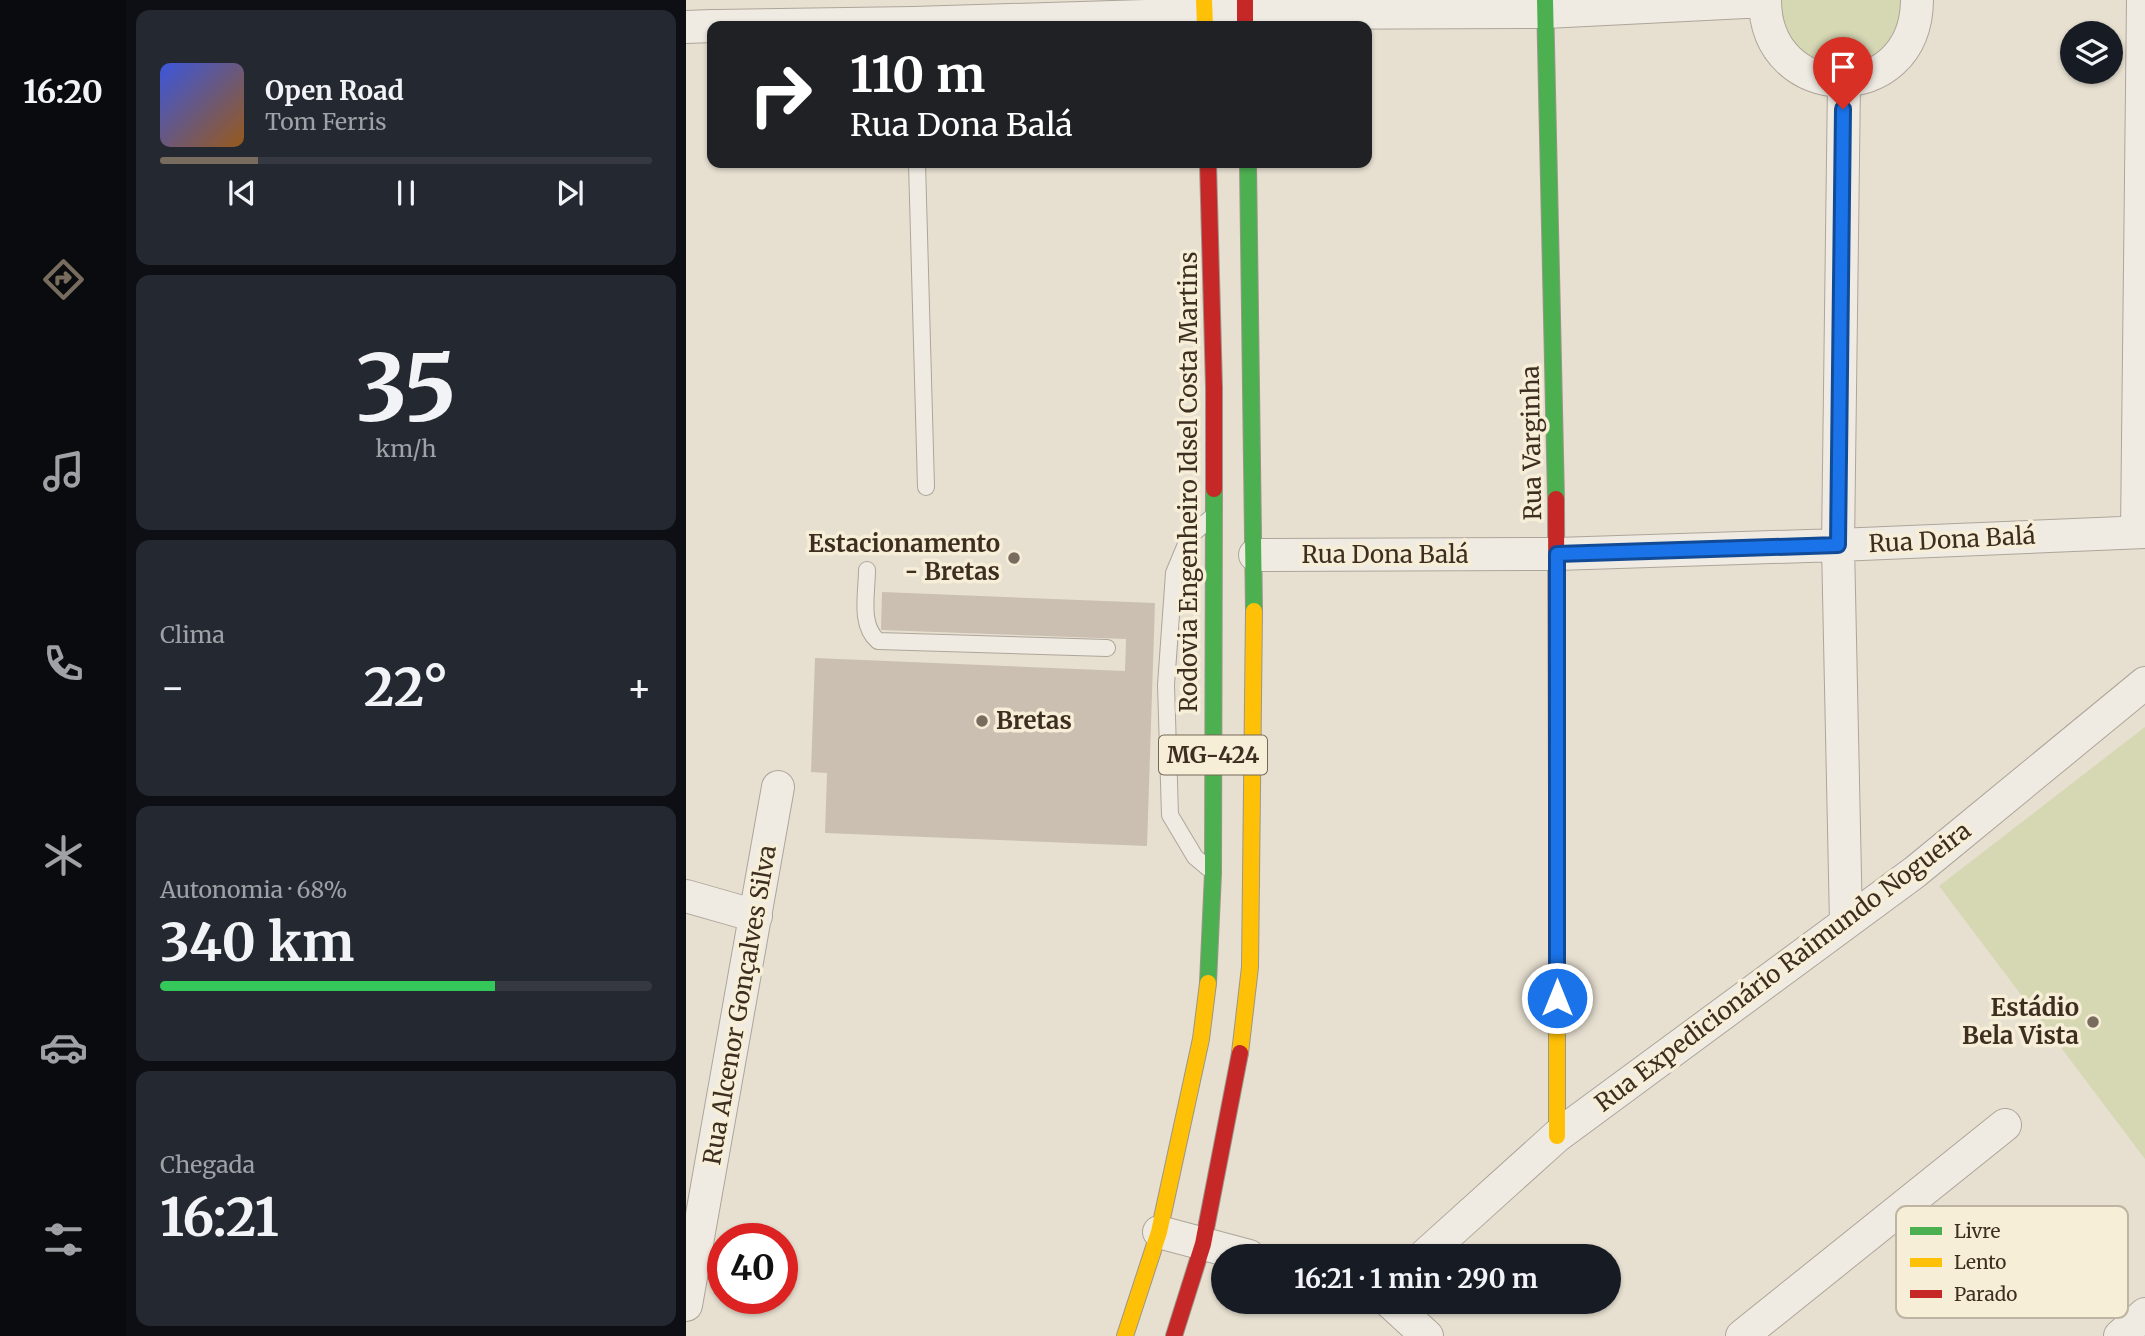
<!DOCTYPE html>
<html lang="pt">
<head>
<meta charset="utf-8">
<style>
	body { margin:0; font-family:Merriweather,serif; background:#242831; color:#f1f3f6; height:100vh; display:flex; flex-direction:column; font-size:26px; white-space:nowrap }
	* { box-sizing:border-box; margin:0 }
	p { font-size:23px; color:#9ea1a6 }
	.icon { flex:none; width:38px; height:38px; fill:none; stroke:currentColor; stroke-width:2; stroke-linecap:round; stroke-linejoin:round }
	.map { position:relative; flex:1; overflow:hidden }
	.sheet { display:flex; flex-direction:column; gap:10px; padding:10px; background:#0d0f14; width:560px }
	.sheet>* { flex:none }
	.hud { position:absolute; left:21px; top:21px; width:665px; height:147px; border-radius:14px; box-shadow:0 2px 5px #0004; background:#202124; color:#fff; overflow:hidden }
	.controls { position:absolute; left:1374px; top:21px; display:grid; gap:14px }
	.controls a { display:grid; place-items:center; width:63px; height:63px; border-radius:50%; background:#171b24; box-shadow:0 2px 5px #0004; font-size:35px }
	.speed { position:absolute; left:21px; top:1223px; display:flex; gap:14px; font-size:35px; font-weight:700; text-align:center }
	.speed>* { display:grid; place-content:center; width:91px; height:91px; border-radius:50%; background:#171b24; box-shadow:0 2px 5px #0004; line-height:1 }
	.speed .limit { border:10px solid #d22; background:#fff; color:#111 }
	.pin { position:absolute; display:grid; place-items:center; width:60px; height:60px; color:#fff; margin:-72px -30px; border-radius:50% 50% 50% 0; rotate:-45deg; box-shadow:0 0 7px #0007 }
	.pin .icon { rotate:45deg }
	.me { position:absolute; width:77px; margin:-38px; rotate:0deg; stroke-linejoin:round; filter:drop-shadow(0 0 5px #0008) }
	.turn { display:flex; align-items:center; gap:24px; height:147px; padding:0 28px; font-size:32px }
	.turn .icon { width:91px; height:91px; stroke-width:2.5 }
	.turn b { display:block; font-size:49px; line-height:60px }
	.big { font-size:52px; font-weight:700; line-height:1.1 }
	.sheet .card { flex:1; display:flex; flex-direction:column; justify-content:center; gap:10px; min-width:0; padding:0 24px; border-radius:14px; background:#242831 }
	.sheet .dial { align-items:center; gap:0 }
	.dial b { font-size:91px; line-height:1 }
	.song { display:flex; align-items:center; gap:21px }
	.cover { width:84px; height:84px; border-radius:10px; background:linear-gradient(135deg,hsl(230 70% 55%),hsl(30 70% 35%)) }
	.played { height:7px; border-radius:4px; background:linear-gradient(90deg,#786c5e 20%,#363941 20%) }
	.keys { display:flex; justify-content:space-around; direction:ltr }
	.heat { display:flex; justify-content:space-between; align-items:center; font-size:38px; direction:ltr }
	.charge { height:10px; border-radius:5px; background:linear-gradient(90deg,#34c759 68%,#363941 0) }
	.trip { position:absolute; left:525px; top:1244px; width:410px; height:70px; border-radius:35px; background:#171b24; box-shadow:0 2px 5px #0004; font-weight:700; line-height:70px; text-align:center }
	main { display:flex; flex:1; min-height:0 }
	.tabs { display:flex; flex-direction:column; width:126px; justify-content:space-around; align-items:center; background:#090b0e; color:#9ea1a6 }
	.tabs .icon { width:49px; height:49px }
	.tabs .active { color:#786c5e }
	.tabs b { font-size:32px; color:#f1f3f6 }
	.map>svg:first-child { display:block }
	.green { fill:#d6d7b3 }
	.building { fill:#cbbfb2 }
	.lines { fill:none; stroke-linecap:round; stroke-linejoin:round }
	.lane-casing { stroke:#ada599; stroke-width:18 }
	.street-casing { stroke:#ada599; stroke-width:34 }
	.fast-casing { stroke:#9c958a; stroke-width:18 }
	.slow-casing { stroke:#9c958a; stroke-width:18 }
	.jam-casing { stroke:#9c958a; stroke-width:18 }
	.lane { stroke:#efebe3; stroke-width:16 }
	.street { stroke:#efebe3; stroke-width:32 }
	.fast { stroke:#4caf50; stroke-width:16 }
	.slow { stroke:#ffc107; stroke-width:16 }
	.jam { stroke:#c62828; stroke-width:16 }
	.route-casing { stroke:#114b97; stroke-width:18 }
	.route { stroke:#1a73e8; stroke-width:12 }
	.poi-dot { fill:#786c5e; stroke:#f7eed8; stroke-width:2.5 }
	.labels { text-anchor:middle; stroke-width:7; stroke-linejoin:round; paint-order:stroke }
	.shield { fill:#f7eed8; stroke:#756857; stroke-width:2 }
	.shield-label { font-size:23px; font-weight:bold; fill:#3d2e20 }
	.street-label { font-size:24px; fill:#3d2e20; stroke:#f7eed8 }
	.poi-label { font-size:24px; font-weight:bold; fill:#3d2e20; stroke:#f7eed8; text-anchor:end }
	.key { fill:#f7eed8; stroke:#bfb4a1; stroke-width:2 }
	.key-label { font-size:19px; fill:#3d2e20 }
</style>
</head>
<body>
<main>
<nav class="tabs">
<b>16:20</b>
<svg class="icon active" aria-label="directions" viewBox="0 0 24 24"><path d="M12 3l9 9-9 9-9-9zM9 14v-3h6M13 9l2 2-2 2"/></svg>
<svg class="icon" aria-label="music" viewBox="0 0 24 24"><path d="M9 18V5l10-2v13"/><circle cx="6" cy="18" r="3"/><circle cx="16" cy="16" r="3"/></svg>
<svg class="icon" aria-label="phone" viewBox="0 0 24 24"><path d="M5 4h4l2 5-3 2q2 4 5 5l2-3 5 2v4C11 20 4 13 5 4z"/></svg>
<svg class="icon" aria-label="climate" viewBox="0 0 24 24"><path d="M12 3v18M4 7l16 10M4 17L20 7"/></svg>
<svg class="icon" aria-label="car" viewBox="0 0 24 24"><path d="M5 17H2v-5l4-1 3-4h7l3 4 3 1v5h-3M9 17h6M6 11h13"/><circle cx="7" cy="17" r="2"/><circle cx="17" cy="17" r="2"/></svg>
<svg class="icon" aria-label="filters" viewBox="0 0 24 24"><path d="M4 7h16M4 17h16"/><circle cx="9" cy="7" r="2"/><circle cx="15" cy="17" r="2"/></svg>
</nav>
<section class="sheet">
<div class="card">
<div class="song"><i class="cover"></i><div><b>Open Road</b><p>Tom Ferris</p></div></div>
<div class="played"></div>
<div class="keys"><svg class="icon" aria-label="previous" viewBox="0 0 24 24"><path d="M18 5L8 12l10 7zM5 5v14"/></svg><svg class="icon" aria-label="pause" viewBox="0 0 24 24"><path d="M8 5v14M16 5v14"/></svg><svg class="icon" aria-label="next" viewBox="0 0 24 24"><path d="M6 5l10 7-10 7zM19 5v14"/></svg></div>
</div>
<div class="card dial"><b>35</b><p>km/h</p></div>
<div class="card"><p>Clima</p>
<div class="heat"><a>−</a><b class="big">22°</b><a>+</a></div>
</div>
<div class="card"><p>Autonomia · 68%</p><b class="big">340 km</b><div class="charge"></div></div>
<div class="card"><p>Chegada</p><b class="big">16:21</b></div>
</section>
<div class="map">
<svg width="1459" height="1336" viewBox="0 0 1459 1336">
	<rect width="100%" height="100%" fill="#e7e0d1"/>
	<path class="green" d="M1084 0H1225L1218 29 1178 67 1114 60Z
		M1459 727V1159L1253 886Z"/>
	<path class="building" d="M196 592 469 603 461 846 139 833 141 773 125 772 129 658 439 671 440 639 195 630Z"/>
	<g class="lines">
		<defs>
			<path id="lane" d="M231 163 240 487
				M181 570C181 593 173 625 192 641L421 648
				M522 868 509 857 484 815 480 685 488 573 503 537 525 518"/>
			<path id="street" d="M1079 0C1079 106 1230 109 1231 0
				M30 26 227 23 559 13 860 12 1079 1
				M0 27 26 26
				M1158 82 1152 545 1160 923
				M1451 532 1457 0
				M569 555 871 554 1152 545 1459 532
				M0 896 70 916
				M473 1232 563 1256
				M738 1256 871 1136 1229 872 1459 683
				M704 1302 741 1336
				M0 1305 92 787
				M1056 1336 1319 1125
				M1434 1336 1459 1314"/>
			<path id="fast" d="M859 0 870 499
				M562 163 568 611
				M522 983 527 873 528 489"/>
			<path id="slow" d="M518 0 519 26
				M871 790V1136
				M554 1053 564 967 568 611
				M439 1336 473 1232 515 1039 522 983"/>
			<path id="jam" d="M559 0V26
				M522 163 528 388V489
				M870 499 871 790
				M488 1336 517 1244 554 1053"/>
		</defs>
		<use href="#lane" class="lane-casing"/>
		<use href="#street" class="street-casing"/>
		<use href="#fast" class="fast-casing"/>
		<use href="#slow" class="slow-casing"/>
		<use href="#jam" class="jam-casing"/>
		<use href="#lane" class="lane"/>
		<use href="#street" class="street"/>
		<use href="#fast" class="fast"/>
		<use href="#slow" class="slow"/>
		<use href="#jam" class="jam"/>
	</g>
	<g class="lines">
		<defs>
			<path id="route" d="M871 998V554L1152 545 1157 109"/>
		</defs>
		<use href="#route" class="route-casing"/>
		<use href="#route" class="route"/>
	</g>
	<g class="poi-dot">
		<circle cx="328" cy="558" r="7"/>
		<circle cx="296" cy="721" r="7"/>
		<circle cx="1407" cy="1022" r="7"/>
	</g>
	<g class="labels">
		<rect class="shield" x="473" y="735.5" width="108" height="39" rx="5"/>
		<g class="shield-label">
			<text x="527" y="763">MG-424</text>
		</g>
		<g class="street-label">
			<text transform="translate(846 443) rotate(-91)" y="8">Rua Varginha</text>
			<text transform="translate(503 482) rotate(-90)" y="8">Rodovia Engenheiro Idsel Costa Martins</text>
			<text transform="translate(1266 540) rotate(-3)" y="8">Rua Dona Balá</text>
			<text x="699" y="563">Rua Dona Balá</text>
			<text transform="translate(1097 967) rotate(-37)" y="8">Rua Expedicionário Raimundo Nogueira</text>
			<text transform="translate(54 1005) rotate(-80)" y="8">Rua Alcenor Gonçalves Silva</text>
		</g>
		<g class="poi-label">
			<text x="314" y="552">Estacionamento<tspan x="314" dy="28">- Bretas</tspan></text>
			<text x="310" y="729" text-anchor="start">Bretas</text>
			<text x="1393" y="1016">Estádio<tspan x="1393" dy="28">Bela Vista</tspan></text>
		</g>
	</g>
	<rect x="1210" y="1206" width="232" height="112" rx="10" class="key"/>
	<rect x="1224" y="1227" width="32" height="8" fill="#4caf50"/>
	<rect x="1224" y="1258" width="32" height="9" fill="#ffc107"/>
	<rect x="1224" y="1290" width="32" height="8" fill="#c62828"/>
	<g class="key-label">
		<text x="1268" y="1238">Livre</text>
		<text x="1268" y="1269">Lento</text>
		<text x="1268" y="1301">Parado</text>
	</g>
</svg>
<div class="controls">
<a><svg class="icon" aria-label="layers" viewBox="0 0 24 24"><path d="M12 4l9 5-9 5-9-5zM3 14l9 5 9-5"/></svg></a>
</div>
<div class="speed"><div class="limit">40</div></div>
<div class="pin" style="left:1157px;top:109px;background:#d93025"><svg class="icon" aria-label="arrive" viewBox="0 0 24 24"><path d="M6 21V4h12l-3 4 3 4H6"/></svg></div>
<svg class="me" style="left:871px;top:998px" viewBox="-20 -20 40 40"><circle r="17" fill="#1a73e8" stroke="#fff" stroke-width="3"/><path d="M0-11L8 9 0 5-8 9z" fill="#fff"/></svg>
<div class="trip">16:21 · 1 min · 290 m</div>
<div class="hud">
<div class="turn"><svg class="icon" aria-label="right" viewBox="0 0 24 24"><path d="M7 20v-9h11M14 6l5 5-5 5"/></svg><div><b>110 m</b>Rua Dona Balá</div></div>
</div>
</div>
</main>
</body>
</html>
